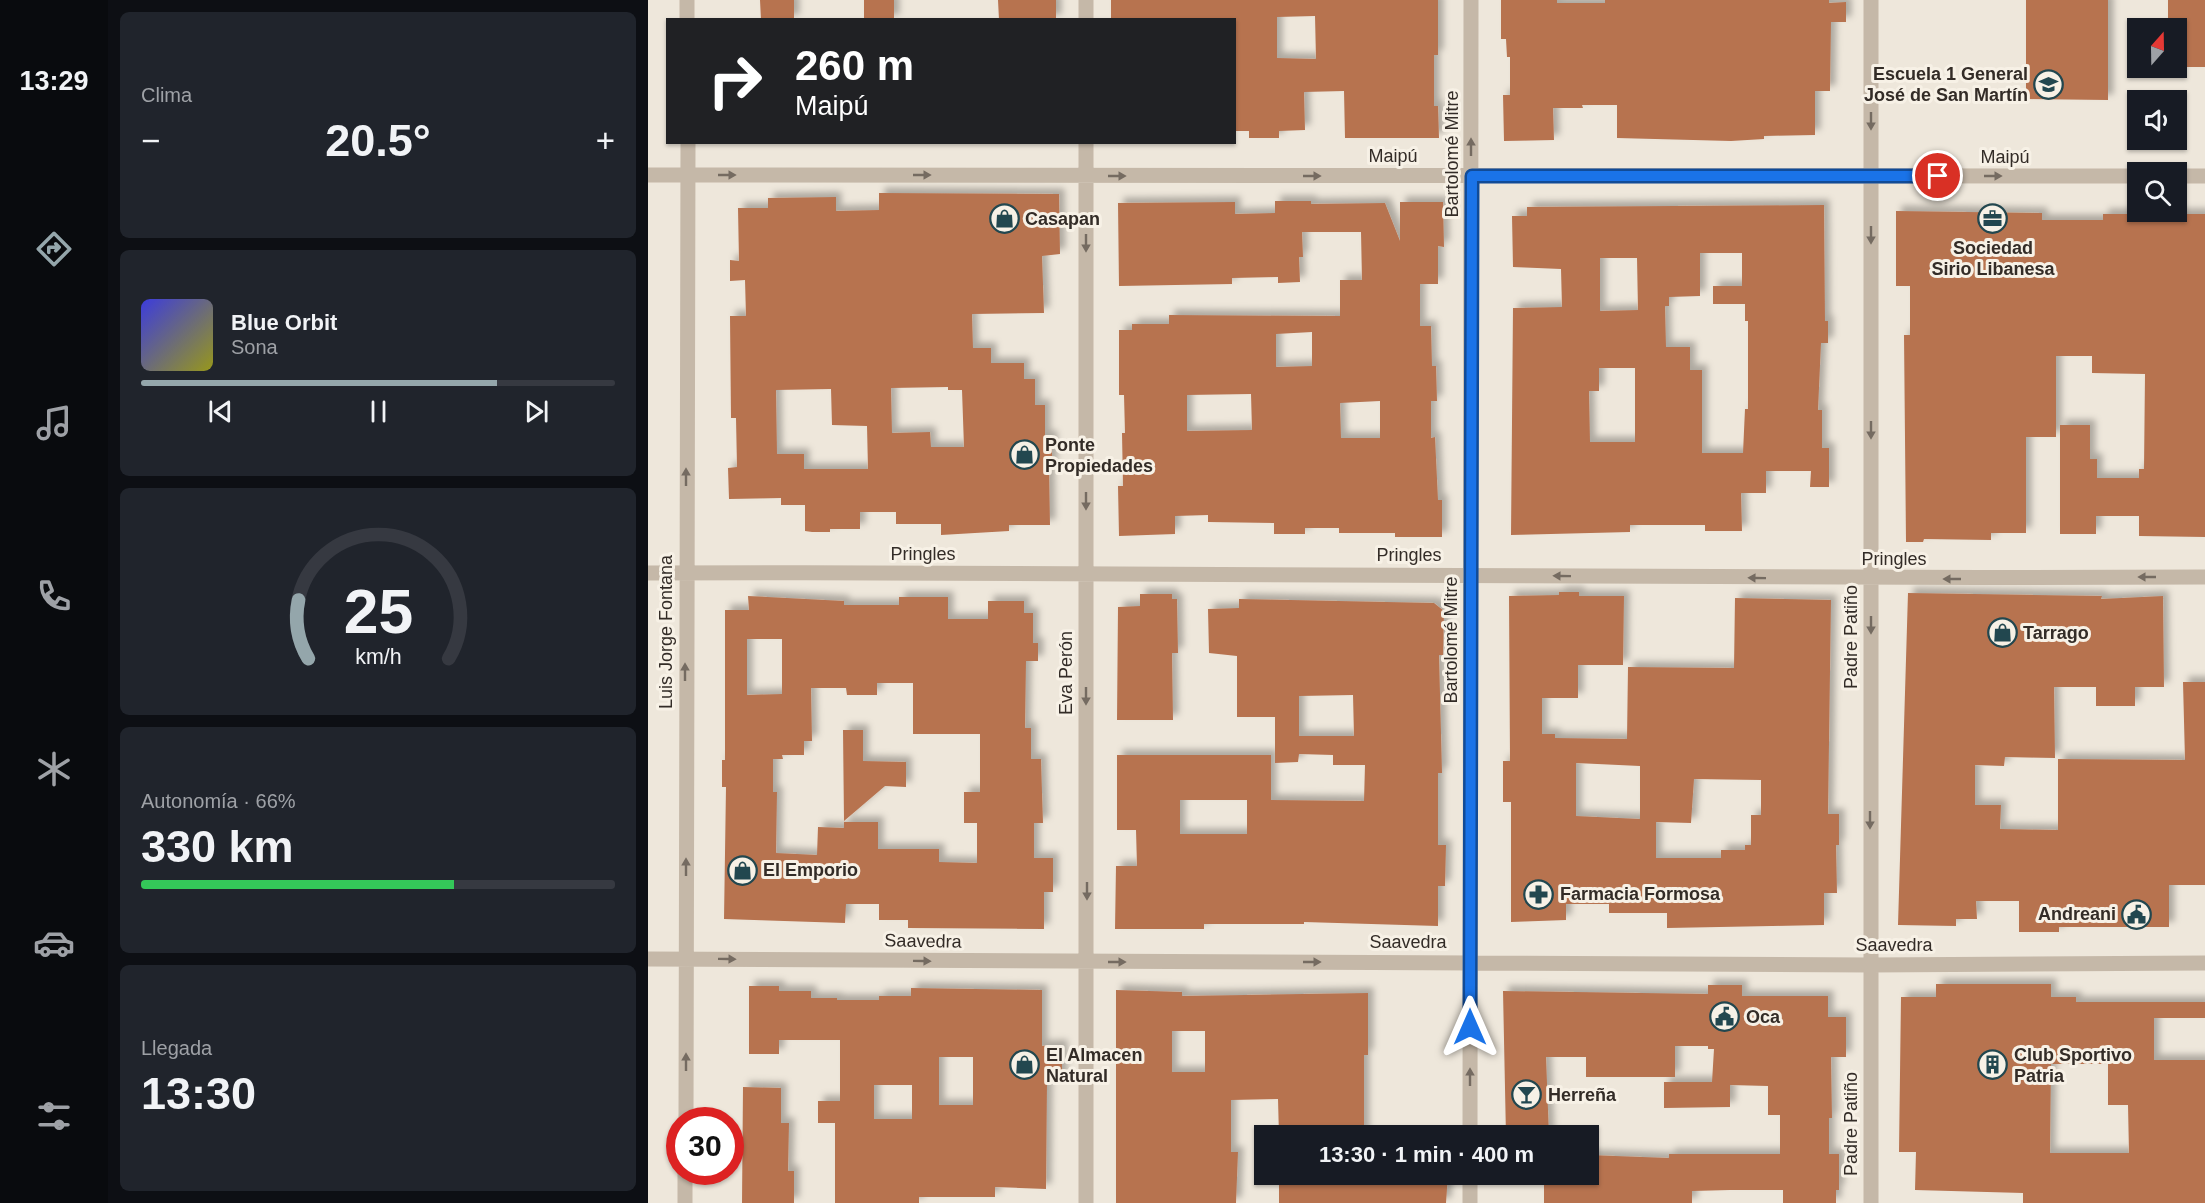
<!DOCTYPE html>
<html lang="es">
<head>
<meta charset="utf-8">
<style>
	body { margin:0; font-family:Helvetica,sans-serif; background:#20242c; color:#f1f3f6; height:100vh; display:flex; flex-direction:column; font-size:22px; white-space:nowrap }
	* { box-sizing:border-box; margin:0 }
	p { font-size:20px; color:#9ea1a6 }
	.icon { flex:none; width:33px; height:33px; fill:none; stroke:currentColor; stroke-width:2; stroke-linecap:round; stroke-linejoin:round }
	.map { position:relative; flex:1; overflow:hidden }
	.drawer { display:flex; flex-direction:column; gap:12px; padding:12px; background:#0d0f14; width:540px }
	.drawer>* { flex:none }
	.top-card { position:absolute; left:18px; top:18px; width:570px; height:126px; border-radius:0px; box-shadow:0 2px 4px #0004; background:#202124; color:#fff; overflow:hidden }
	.needle { width:39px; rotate:20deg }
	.tools { position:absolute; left:1479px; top:18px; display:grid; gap:12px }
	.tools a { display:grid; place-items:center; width:60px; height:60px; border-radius:0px; background:#171b24; box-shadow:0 2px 4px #0004; font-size:30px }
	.speed { position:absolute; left:18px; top:1107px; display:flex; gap:12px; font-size:30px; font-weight:700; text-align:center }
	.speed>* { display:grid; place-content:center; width:78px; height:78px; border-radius:50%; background:#171b24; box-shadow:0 2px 4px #0004; line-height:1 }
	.speed .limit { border:9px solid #d22; background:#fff; color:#111 }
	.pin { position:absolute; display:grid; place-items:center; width:51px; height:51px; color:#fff; margin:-26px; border:3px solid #fff; border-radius:50%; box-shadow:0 2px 6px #0007 }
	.me { position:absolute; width:66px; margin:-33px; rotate:0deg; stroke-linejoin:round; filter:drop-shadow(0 0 4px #0008) }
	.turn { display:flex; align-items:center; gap:21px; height:126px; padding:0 30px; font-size:27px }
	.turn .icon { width:78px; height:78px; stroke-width:2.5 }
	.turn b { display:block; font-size:42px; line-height:51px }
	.big { font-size:45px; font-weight:800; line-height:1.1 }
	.drawer .card { flex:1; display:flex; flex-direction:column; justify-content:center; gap:9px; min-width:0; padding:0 21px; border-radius:9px; background:#20242c }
	.drawer .dial { align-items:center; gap:0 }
	.dial svg { height:156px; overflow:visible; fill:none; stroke:#363941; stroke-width:7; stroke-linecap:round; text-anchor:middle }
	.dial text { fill:#f1f3f6; stroke:none }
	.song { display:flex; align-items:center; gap:18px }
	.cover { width:72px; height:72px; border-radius:9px; background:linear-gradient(135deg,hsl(240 70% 55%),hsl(60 70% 35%)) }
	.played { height:6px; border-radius:3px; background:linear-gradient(90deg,#94a6ab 75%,#363941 75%) }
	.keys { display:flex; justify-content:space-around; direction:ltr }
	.heat { display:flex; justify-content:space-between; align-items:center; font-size:33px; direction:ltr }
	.charge { height:9px; border-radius:4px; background:linear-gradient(90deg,#34c759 66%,#363941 0) }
	.trip { position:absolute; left:606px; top:1125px; width:345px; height:60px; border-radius:0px; background:#171b24; box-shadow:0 2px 4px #0004; font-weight:800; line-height:60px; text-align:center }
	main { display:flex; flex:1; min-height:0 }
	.tabs { display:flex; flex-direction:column; width:108px; justify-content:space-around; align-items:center; background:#090b0e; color:#9ea1a6 }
	.tabs .icon { width:42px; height:42px }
	.tabs .active { color:#94a6ab }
	.tabs b { font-size:27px; color:#f1f3f6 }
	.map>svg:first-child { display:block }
	.building { fill:#b77350; fill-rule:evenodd; filter:url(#shadow) }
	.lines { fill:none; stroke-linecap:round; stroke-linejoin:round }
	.minor { stroke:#c5b8a8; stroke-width:15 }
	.oneway { fill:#756b61 }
	.route-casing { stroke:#114b97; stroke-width:15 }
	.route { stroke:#1a73e8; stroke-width:10 }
	.labels { text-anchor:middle; stroke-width:6; stroke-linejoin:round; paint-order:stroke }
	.poi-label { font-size:18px; font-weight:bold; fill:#332c27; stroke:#f7f1e6; text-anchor:start }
	.street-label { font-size:18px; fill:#332c27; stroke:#f7f1e6 }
</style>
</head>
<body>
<main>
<nav class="tabs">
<b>13:29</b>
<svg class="icon active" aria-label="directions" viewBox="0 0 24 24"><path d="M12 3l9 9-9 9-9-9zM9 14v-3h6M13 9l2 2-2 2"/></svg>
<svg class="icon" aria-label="music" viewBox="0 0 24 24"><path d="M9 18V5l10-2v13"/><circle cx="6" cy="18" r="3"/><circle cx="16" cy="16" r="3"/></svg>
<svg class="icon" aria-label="phone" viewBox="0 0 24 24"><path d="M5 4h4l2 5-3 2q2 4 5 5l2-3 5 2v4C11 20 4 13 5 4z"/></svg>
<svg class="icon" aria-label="climate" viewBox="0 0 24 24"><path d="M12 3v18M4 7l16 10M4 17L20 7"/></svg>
<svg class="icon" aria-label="car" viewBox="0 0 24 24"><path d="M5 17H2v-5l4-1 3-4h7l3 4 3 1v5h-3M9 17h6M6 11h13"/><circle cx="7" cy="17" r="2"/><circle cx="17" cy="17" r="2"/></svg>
<svg class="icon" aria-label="filters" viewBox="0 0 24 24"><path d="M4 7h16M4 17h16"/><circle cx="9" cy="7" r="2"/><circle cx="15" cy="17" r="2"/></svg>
</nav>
<section class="drawer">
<div class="card"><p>Clima</p>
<div class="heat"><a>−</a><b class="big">20.5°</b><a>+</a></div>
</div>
<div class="card">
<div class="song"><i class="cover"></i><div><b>Blue Orbit</b><p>Sona</p></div></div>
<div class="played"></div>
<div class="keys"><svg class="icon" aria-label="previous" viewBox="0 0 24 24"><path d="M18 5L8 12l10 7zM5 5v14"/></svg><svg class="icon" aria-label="pause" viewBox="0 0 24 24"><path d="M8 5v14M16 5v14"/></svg><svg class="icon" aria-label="next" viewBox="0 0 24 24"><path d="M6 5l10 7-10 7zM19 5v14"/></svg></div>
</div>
<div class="card dial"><svg viewBox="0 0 100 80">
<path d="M14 69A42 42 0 1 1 86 69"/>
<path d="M14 69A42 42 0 0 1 9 39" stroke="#94a6ab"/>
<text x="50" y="56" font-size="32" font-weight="700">25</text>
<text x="50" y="72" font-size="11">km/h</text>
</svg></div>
<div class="card"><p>Autonomía · 66%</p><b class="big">330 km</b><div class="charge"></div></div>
<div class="card"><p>Llegada</p><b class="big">13:30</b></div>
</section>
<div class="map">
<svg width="1557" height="1203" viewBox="0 0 1557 1203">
	<defs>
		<filter id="shadow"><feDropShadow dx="5.5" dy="-5.5" stdDeviation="3" flood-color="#0004"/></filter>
	</defs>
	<rect width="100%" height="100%" fill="#eee7db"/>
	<path class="building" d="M112 0H146V20H113Z
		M216 0H246V20H216Z
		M350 0H408V20H351Z
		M463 0H790V55H786V106H790L791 138H697L696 91 656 92 657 130 631 131V138H601V131H586V20H463ZM667 16 668 59 629 58V17Z
		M853 0H909V3H957V0H1181V3L1198 2V22H1183L1182 91H1167V135L1116 136V139L1083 141 969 138V105H934L935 108H905L906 140 856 141 855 95H862V57H859L858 39H853Z
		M1378 0H1460V100L1378 99Z
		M1520 0H1557V67H1528V28H1520Z
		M231 193 411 194 412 254 394 256 396 313 324 314 325 348H343V363H376V379H387V405H397V436H404V467H401L402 525H361V531L293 535V524H248V512H212V529H182V532H164L157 531V505H133V498L81 499 80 468 89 467 88 418H83L82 316H98L97 280 82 281V260L91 261 90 208H120V198L188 197V211L231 210ZM300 387V390H314L316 447H283L282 432 244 433 243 388ZM183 389 184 425 219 426 220 469H156V454H129L128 390Z
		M627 201H663V204L737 203 752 241V202H795L796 247 790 246V284H772V326H783L784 366H788L789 401H783V438L787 437 790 500H794V537H747V533H691V528H657V534H626V523L560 522V515L527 516V534L471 536 470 486H475L474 433H477L476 395H471V330H484V324H521V315L692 316V280H714L713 232H654L655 257H651L652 282 630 283V277L584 278V284L471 286 470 203 587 202V214L627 213ZM664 332V366L628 367V334ZM603 394 604 430 539 431V395ZM732 401V438H693L692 403Z
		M1176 205 1177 321H1180V343H1173L1170 410H1174V448H1181V487H1162L1163 471H1118V493H1093L1094 531H1057V525H982V532L863 535 865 308 914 307 913 269 865 267 864 216H879V207ZM1052 253H1094V286H1065V304H1097V321H1100V409H1097L1095 453H1054V370H1042V347H1018L1017 306H1021V297L1052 296ZM952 258H989L990 310 952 311ZM951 368H987V442H942L941 391H951Z
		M1248 211 1394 213V220H1455V214H1557V537L1491 536V516H1448V534H1412V425H1442V459H1449V478H1491V469H1496L1497 374 1444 373V356H1408V437H1378V533H1343V540L1276 539 1275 542H1258L1256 335H1262V286H1248Z
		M911 592H931V596H976L975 665H930V698H894V734H907V738L979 739 980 667 1086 668 1087 598 1183 600 1180 814H1191V845H1188L1189 893H1176V925L1019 928V913H961V904H918V920L863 922V802H855V761H862L861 596 911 595ZM928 763 992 766V819L928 816ZM1046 779 1113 780V815H1103V845H1097V850H1073V858H1008V822L1043 823Z
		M1260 593 1454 596 1453 599 1515 596 1516 687H1487V706H1448V687H1406L1407 758 1357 757 1356 766 1327 765V805H1353L1352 829 1410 830V759L1537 760 1535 682H1557V885H1521V927H1411V932H1371V901H1328L1329 919H1308V926L1250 925Z
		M492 594H524V599H529L530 653H524L525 720H469L470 607 492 606Z
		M100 596 196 601V605H251V597H300V619H340V601H376V613H385V643H390V661H378L377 728H383V759H393L394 793 395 823H386V858H405V892H396V929L260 928V920H231V904H198L197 923 76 919 78 787H74V760H77V610H101ZM99 639H134V694L99 695ZM229 683H265V734H332V792H316V823H329V863L291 862V849H230V822H196V828L170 827 169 855 128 853 129 792H125V759H135L134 755H156V741H164L163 688H198L199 695H229Z
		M591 599 786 603 796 611 795 655H791L794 773H790V845H798L797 886H790V926L656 922V924H556V929H467L468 866H489L488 830H469V755H623V800L716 801 717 765H685V755L651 754 650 762 627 763V717H589V656L561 653 560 609 591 608ZM705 695 706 736H651V696ZM532 800H599V834H532Z
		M195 730H215V761L258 762V787L237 786 196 821Z
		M1288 984H1403V997H1428V1002H1557V1018H1506V1060H1557V1203H1375V1193L1267 1190 1268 1152H1251L1253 997H1288ZM1403 1064H1460V1105H1480L1481 1153H1402Z
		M1060 985H1094V996H1180V1017H1198V1057H1183L1184 1118H1181V1154H1191V1190H1188V1203H1135V1190H1082L1044 1191V1203H896V1179H936V1174H940V1155L1021 1158V1154H1132V1115H1120V1086L1082 1085V1107L1016 1108V1082H1064L1066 1049H1060V1046H1027V1077H938V1057H898L901 1136H858L855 991 1060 994Z
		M101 986H131V991H163V998H189V1000H231V996H263V988L394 990V1046L414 1045V1082H399L398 1189 347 1187V1197H271V1203H187V1123H170V1101H192V1040H131V1054H101ZM291 1057H325V1105H291ZM226 1085H264V1119H226Z
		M468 990 534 992V996L720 993V1055H716V1136H631L630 1099 583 1100V1152H590L588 1203H468ZM524 1031H557V1072H524Z
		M95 1087 133 1088V1123H141L140 1171H146V1203H94Z
		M631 1174H800L798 1203H631Z"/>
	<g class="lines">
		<path class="minor" d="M39 0V20
			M438 0V20
			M1223 0V1203
			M0 175 1490 176
			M1528 176H1557
			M0 573C519 571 1038 580 1557 577
			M0 959 1222 965 1557 963
			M38 1120 40 142
			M822 1136 823 0
			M37 1203V1172
			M438 1203V142
			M822 1203V1174"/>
	</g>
	<defs><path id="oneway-solid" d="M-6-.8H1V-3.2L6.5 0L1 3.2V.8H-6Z" transform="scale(1.5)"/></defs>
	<g class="oneway">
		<use href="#oneway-solid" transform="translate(1223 121) rotate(90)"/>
		<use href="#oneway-solid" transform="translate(823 147) rotate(-90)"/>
		<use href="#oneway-solid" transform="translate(79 175)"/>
		<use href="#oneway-solid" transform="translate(274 175)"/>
		<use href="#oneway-solid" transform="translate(469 176)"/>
		<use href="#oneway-solid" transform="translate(664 176)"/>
		<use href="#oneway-solid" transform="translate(1345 176)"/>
		<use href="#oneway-solid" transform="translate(1223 235) rotate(90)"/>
		<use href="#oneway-solid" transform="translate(438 243) rotate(90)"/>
		<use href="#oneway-solid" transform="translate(1223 430) rotate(90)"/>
		<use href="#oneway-solid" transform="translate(38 477) rotate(-90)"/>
		<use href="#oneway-solid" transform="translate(438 501) rotate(90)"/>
		<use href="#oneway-solid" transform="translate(914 576) rotate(-179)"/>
		<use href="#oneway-solid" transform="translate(1499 577) rotate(180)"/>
		<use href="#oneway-solid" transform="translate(1109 578) rotate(-179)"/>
		<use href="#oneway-solid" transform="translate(1304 579) rotate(180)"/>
		<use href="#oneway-solid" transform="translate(1223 625) rotate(90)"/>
		<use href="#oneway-solid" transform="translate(37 672) rotate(-90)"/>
		<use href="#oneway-solid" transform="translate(438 696) rotate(90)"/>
		<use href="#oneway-solid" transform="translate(1222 820) rotate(90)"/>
		<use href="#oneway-solid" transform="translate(38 867) rotate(-90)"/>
		<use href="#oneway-solid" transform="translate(439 891) rotate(90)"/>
		<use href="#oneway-solid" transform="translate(79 959) rotate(1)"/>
		<use href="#oneway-solid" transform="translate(274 961) rotate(1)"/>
		<use href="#oneway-solid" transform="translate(469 962)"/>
		<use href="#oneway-solid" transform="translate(664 962)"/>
		<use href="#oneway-solid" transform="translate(38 1062) rotate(-90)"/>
		<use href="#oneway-solid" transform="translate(822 1077) rotate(-90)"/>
	</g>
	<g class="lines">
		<defs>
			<path id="route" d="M822 1027 824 176H1290"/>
		</defs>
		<use href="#route" class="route-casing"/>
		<use href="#route" class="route"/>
	</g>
	<defs>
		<symbol id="school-ring" viewBox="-11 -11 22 22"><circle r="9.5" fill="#f7f1e6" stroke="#22474f" stroke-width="1.5"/><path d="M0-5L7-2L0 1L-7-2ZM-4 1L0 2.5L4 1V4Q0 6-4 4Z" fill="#22474f"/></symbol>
		<symbol id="shop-ring" viewBox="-11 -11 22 22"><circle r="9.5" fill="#f7f1e6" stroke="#22474f" stroke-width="1.5"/><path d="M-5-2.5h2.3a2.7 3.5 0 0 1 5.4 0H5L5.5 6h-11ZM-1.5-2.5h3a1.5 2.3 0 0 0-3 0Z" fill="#22474f"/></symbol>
		<symbol id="office-ring" viewBox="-11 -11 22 22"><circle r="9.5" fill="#f7f1e6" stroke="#22474f" stroke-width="1.5"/><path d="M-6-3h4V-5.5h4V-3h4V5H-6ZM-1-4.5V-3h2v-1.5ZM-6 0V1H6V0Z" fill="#22474f"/></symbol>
		<symbol id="pharmacy-ring" viewBox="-11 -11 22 22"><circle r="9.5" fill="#f7f1e6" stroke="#22474f" stroke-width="1.5"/><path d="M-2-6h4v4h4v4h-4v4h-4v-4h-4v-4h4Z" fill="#22474f"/></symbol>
		<symbol id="civic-ring" viewBox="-11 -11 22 22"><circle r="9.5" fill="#f7f1e6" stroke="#22474f" stroke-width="1.5"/><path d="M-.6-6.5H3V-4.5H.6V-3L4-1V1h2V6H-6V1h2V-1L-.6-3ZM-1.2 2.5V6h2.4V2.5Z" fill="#22474f"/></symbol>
		<symbol id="building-ring" viewBox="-11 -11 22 22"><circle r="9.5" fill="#f7f1e6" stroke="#22474f" stroke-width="1.5"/><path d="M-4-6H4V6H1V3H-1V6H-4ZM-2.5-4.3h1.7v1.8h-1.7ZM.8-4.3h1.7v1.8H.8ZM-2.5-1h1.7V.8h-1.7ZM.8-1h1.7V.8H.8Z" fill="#22474f"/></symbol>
		<symbol id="bar-ring" viewBox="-11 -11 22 22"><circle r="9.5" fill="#f7f1e6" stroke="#22474f" stroke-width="1.5"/><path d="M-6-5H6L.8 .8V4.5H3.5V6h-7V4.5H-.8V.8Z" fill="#22474f"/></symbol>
	</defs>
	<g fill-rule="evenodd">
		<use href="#school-ring" x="1384" y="68" width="33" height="33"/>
		<use href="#shop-ring" x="340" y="202" width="33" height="33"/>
		<use href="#office-ring" x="1328" y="202" width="33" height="33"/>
		<use href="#shop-ring" x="360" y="438" width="33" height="33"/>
		<use href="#shop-ring" x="1338" y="616" width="33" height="33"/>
		<use href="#shop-ring" x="78" y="854" width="33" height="33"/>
		<use href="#pharmacy-ring" x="874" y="878" width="33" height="33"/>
		<use href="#civic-ring" x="1472" y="898" width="33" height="33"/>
		<use href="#civic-ring" x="1060" y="1000" width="33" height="33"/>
		<use href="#shop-ring" x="360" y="1048" width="33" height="33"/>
		<use href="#building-ring" x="1328" y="1048" width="33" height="33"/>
		<use href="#bar-ring" x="862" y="1078" width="33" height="33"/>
	</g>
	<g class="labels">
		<g class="poi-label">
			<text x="1380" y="80" text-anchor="end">Escuela 1 General<tspan x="1380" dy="21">José de San Martín</tspan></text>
			<text x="377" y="225">Casapan</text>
			<text x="1345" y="254" text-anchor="middle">Sociedad<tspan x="1345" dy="21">Sirio Libanesa</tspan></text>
			<text x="397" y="451">Ponte<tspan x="397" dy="21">Propiedades</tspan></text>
			<text x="1375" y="639">Tarrago</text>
			<text x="115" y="876">El Emporio</text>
			<text x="912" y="900">Farmacia Formosa</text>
			<text x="1468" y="920" text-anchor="end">Andreani</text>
			<text x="1098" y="1023">Oca</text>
			<text x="398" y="1061">El Almacen<tspan x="398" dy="21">Natural</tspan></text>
			<text x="1366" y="1061">Club Sportivo<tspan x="1366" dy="21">Patria</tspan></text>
			<text x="900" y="1101">Herreña</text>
		</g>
		<g class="street-label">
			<text transform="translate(804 154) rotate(-90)" y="6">Bartolomé Mitre</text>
			<text x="745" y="162">Maipú</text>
			<text x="1357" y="163">Maipú</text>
			<text x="275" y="560">Pringles</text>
			<text x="761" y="561">Pringles</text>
			<text x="1246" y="565">Pringles</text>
			<text transform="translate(18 632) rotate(-90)" y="6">Luis Jorge Fontana</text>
			<text transform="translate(1203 637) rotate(-90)" y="6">Padre Patiño</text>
			<text transform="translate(803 640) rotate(-90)" y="6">Bartolomé Mitre</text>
			<text transform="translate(418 673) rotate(-90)" y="6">Eva Perón</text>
			<text transform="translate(275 941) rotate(1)" y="6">Saavedra</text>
			<text x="760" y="948">Saavedra</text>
			<text x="1246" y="951">Saavedra</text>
			<text transform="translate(1203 1124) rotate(-90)" y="6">Padre Patiño</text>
		</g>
	</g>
</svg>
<div class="tools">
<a><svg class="needle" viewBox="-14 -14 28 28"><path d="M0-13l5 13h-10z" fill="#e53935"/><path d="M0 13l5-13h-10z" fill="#9ea1a6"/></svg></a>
<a><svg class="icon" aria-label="sound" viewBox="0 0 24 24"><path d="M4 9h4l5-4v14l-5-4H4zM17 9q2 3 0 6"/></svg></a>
<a><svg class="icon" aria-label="search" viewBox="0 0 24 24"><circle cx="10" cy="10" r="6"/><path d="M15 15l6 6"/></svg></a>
</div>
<div class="speed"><div class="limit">30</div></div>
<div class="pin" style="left:1290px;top:176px;background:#d93025"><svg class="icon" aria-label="arrive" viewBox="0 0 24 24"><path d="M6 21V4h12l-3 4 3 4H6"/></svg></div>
<svg class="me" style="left:822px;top:1027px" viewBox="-20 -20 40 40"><path d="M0-17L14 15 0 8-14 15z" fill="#1a73e8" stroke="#fff" stroke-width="4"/></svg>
<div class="trip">13:30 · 1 min · 400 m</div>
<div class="top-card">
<div class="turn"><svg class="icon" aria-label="right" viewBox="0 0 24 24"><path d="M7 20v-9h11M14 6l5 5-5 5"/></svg><div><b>260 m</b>Maipú</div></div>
</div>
</div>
</main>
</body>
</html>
